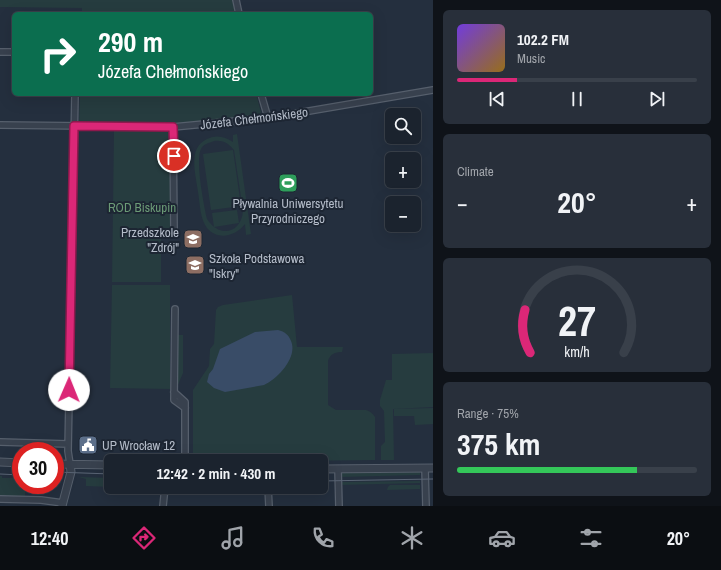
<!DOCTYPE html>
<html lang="en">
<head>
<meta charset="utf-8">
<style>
	body { margin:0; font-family:"Archivo Narrow",sans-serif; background:#282f3a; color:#f1f3f6; height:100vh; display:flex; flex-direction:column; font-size:15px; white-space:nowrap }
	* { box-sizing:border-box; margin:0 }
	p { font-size:13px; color:#a0a4aa }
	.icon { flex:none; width:22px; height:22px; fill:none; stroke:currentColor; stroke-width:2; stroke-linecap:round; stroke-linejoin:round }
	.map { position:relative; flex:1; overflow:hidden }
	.sheet { display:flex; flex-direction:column; gap:10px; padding:10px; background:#0f1319; width:288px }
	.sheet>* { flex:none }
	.hud { position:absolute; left:12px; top:12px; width:361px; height:84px; border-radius:6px; box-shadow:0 4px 16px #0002,0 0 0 1px #39404a; background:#0b6e4f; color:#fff; overflow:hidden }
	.fabs { position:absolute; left:385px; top:108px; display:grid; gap:8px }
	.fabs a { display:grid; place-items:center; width:36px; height:36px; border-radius:6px; background:#1b232e; box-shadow:0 4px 16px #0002,0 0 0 1px #39404a; font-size:20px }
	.speed { position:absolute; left:12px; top:442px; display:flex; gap:8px; font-size:20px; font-weight:700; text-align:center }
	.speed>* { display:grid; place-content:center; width:52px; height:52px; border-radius:50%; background:#1b232e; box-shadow:0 4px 16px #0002,0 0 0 1px #39404a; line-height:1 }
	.speed .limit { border:6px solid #d22; background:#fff; color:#111 }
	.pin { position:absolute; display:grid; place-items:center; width:34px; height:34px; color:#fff; margin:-17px; border:2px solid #fff; border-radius:50%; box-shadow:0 1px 4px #0007 }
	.me { position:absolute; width:44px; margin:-22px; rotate:1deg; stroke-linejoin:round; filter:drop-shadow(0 0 3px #0008) }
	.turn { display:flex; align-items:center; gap:14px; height:84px; padding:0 20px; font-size:18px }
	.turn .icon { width:52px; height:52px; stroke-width:2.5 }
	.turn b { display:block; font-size:28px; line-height:34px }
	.big { font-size:30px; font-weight:800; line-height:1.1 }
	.sheet .card { flex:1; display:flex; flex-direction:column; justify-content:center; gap:6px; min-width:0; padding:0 14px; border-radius:6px; background:#282f3a }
	.sheet .dial { align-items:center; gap:0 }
	.dial svg { height:104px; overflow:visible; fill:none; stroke:#39404a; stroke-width:7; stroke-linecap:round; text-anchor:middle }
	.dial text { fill:#f1f3f6; stroke:none }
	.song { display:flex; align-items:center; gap:12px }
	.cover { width:48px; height:48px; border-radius:6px; background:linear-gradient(135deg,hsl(260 70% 55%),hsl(40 70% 35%)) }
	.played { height:4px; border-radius:2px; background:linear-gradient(90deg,#db2777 25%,#39404a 25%) }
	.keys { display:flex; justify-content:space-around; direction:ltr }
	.heat { display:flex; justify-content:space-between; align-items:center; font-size:22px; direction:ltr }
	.charge { height:6px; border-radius:3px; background:linear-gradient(90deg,#34c759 75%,#39404a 0) }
	.trip { position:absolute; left:104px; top:454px; width:224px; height:40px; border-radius:6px; background:#1b232e; box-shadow:0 4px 16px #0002,0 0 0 1px #39404a; font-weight:800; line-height:40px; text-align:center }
	.dock { display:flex; height:64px; justify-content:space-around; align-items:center; background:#0b0e12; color:#a0a4aa }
	.dock .icon { width:28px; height:28px }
	.dock .on { color:#db2777 }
	.dock b { font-size:18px; color:#f1f3f6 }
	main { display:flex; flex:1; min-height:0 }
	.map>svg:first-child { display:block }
	.green { fill:#263c3f; fill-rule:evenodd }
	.water { fill:#394c67 }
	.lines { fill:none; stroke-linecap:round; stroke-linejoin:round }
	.minor-casing { stroke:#565f6c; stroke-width:8 }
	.tertiary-casing { stroke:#565f6c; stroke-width:9 }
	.minor { stroke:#38414e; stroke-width:5.5 }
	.tertiary { stroke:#38414e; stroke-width:7 }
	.tram { stroke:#5a6575; stroke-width:1 }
	.route-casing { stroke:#8e194d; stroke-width:10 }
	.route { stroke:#db2777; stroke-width:7 }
	.labels { text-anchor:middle; stroke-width:4; stroke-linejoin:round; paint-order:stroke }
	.street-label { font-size:13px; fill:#b4bcc9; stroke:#1d2633 }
	.poi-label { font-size:13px; fill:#b4bcc9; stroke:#1d2633; text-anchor:start }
	.park-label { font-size:13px; fill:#6b9a76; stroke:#1d2633 }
</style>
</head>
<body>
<main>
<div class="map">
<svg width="433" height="506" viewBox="0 0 433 506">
	<rect width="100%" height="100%" fill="#242f3e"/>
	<path class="green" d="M0 0H232L236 14H82V8L0 7Z
		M80 94H256L261 112 258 116 180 124 79 123Z
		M114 131H168L170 141V228L161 229V282H112Z
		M237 134 251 234 246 235 245 224C236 236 218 241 207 228 200 219 200 204 198 192 196 175 187 148 207 139 217 134 225 137 233 142V135ZM214 141C223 140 228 143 234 150L243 211C241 234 219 238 207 219 204 206 195 160 201 149 203 144 209 143 214 141Z
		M233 150 241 206 211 210 203 154Z
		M237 210 239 223 214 227 212 213Z
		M112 285H170V389L110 388Z
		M292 295 297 347H343L342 352C335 352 330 354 328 361V405L336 410H366C370 411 372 413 375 417V460L291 461 193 459V390L209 366 210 349 214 344 216 310 218 307 223 305Z
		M177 335H183V373L177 387Z
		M433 353V407L393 409 394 460H381V446L385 442 384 411 380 406V400L386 380H392V354Z
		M433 408V424L415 425 414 416H394V409Z
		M420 472V475L340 477V473Z
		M0 476H2V478H21V485H30L25 493V497H0Z
		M79 477 111 478V487L86 486V479Z
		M420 481V483L340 485V482Z
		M390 485H420V489L387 490 388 487Z
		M170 487H241V490L170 489Z
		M270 488H304V491H270Z"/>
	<path class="water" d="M278 330C285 332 288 334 291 341 298 357 278 379 264 385L225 392 214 388 207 382 209 374 213 369 220 349 255 332Z"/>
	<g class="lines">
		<defs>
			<path id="minor" d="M236 0 239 14
				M0 52H14
				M261 94 268 118
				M0 125 173 127 268 118 433 90
				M173 127 174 229
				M175 309 174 400 185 408
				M174 392 185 402V461
				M0 442 68 444
				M70 464 68 451 75 94
				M425 468 426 506
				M338 469 339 506
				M268 487 269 506
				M0 499 41 500 63 503
				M163 506 165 487"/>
			<path id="tertiary" d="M0 462 21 463
				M55 464 111 465
				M321 469 433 468
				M62 506 71 472 70 464"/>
		</defs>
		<use href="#minor" class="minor-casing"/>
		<use href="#tertiary" class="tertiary-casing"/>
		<use href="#minor" class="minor"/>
		<use href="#tertiary" class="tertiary"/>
		<path class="tram" d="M55 472 111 474
			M0 474 21 475
			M321 481 433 479"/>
	</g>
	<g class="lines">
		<defs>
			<path id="route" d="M69 390 74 126 173 127 174 156"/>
		</defs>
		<use href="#route" class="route-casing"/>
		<use href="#route" class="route"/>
	</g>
	<defs>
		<symbol id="stadium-square" viewBox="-11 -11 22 22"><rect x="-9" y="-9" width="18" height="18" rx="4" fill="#2e9e5b" stroke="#1d2633"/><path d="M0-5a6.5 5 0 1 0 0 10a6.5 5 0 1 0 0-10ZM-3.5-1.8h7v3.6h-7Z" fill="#fff"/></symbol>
		<symbol id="school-square" viewBox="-11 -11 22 22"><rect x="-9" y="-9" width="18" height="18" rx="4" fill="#8d6e63" stroke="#1d2633"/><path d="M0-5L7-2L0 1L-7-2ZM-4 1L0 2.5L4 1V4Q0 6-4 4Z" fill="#fff"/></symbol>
		<symbol id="civic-square" viewBox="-11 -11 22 22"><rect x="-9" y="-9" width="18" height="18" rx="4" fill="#5c6f8a" stroke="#1d2633"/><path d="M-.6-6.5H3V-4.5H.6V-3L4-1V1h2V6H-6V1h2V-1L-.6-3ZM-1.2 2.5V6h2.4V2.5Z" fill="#fff"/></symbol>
	</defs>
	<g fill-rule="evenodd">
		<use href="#stadium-square" x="277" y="172" width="22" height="22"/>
		<use href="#school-square" x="182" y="228" width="22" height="22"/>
		<use href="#school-square" x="184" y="254" width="22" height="22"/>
		<use href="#civic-square" x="77" y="434" width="22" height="22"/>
	</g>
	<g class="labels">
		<g class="street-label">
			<text transform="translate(254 118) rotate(-7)" y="5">Józefa Chełmońskiego</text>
		</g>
		<g class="poi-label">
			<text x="288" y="208" text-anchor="middle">Pływalnia Uniwersytetu<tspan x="288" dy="15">Przyrodniczego</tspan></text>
			<text x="179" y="237" text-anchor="end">Przedszkole<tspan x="179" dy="15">"Zdrój"</tspan></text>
			<text x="209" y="263">Szkoła Podstawowa<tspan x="209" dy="15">"Iskry"</tspan></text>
			<text x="102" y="450">UP Wrocław 12</text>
		</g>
		<g class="park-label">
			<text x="142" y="212">ROD Biskupin</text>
		</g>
	</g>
</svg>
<div class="fabs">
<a><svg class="icon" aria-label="search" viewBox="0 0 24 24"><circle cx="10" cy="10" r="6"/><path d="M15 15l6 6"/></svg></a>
<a>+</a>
<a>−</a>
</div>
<div class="speed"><div class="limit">30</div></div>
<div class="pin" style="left:174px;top:156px;background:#d93025"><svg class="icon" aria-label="arrive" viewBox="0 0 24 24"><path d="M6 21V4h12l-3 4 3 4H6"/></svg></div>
<svg class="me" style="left:69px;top:390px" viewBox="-20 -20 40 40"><circle r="19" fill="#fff"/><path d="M0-13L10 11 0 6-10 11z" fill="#db2777"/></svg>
<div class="trip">12:42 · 2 min · 430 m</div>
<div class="hud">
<div class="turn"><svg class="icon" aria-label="right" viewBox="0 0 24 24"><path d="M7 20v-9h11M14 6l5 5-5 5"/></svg><div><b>290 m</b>Józefa Chełmońskiego</div></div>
</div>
</div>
<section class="sheet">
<div class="card">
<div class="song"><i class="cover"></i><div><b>102.2 FM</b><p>Music</p></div></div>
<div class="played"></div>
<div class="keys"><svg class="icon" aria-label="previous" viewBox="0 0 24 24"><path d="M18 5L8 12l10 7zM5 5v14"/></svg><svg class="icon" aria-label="pause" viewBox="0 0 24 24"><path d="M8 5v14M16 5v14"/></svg><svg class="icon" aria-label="next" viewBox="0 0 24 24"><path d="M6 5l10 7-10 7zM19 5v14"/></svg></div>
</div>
<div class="card"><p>Climate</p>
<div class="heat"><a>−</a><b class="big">20°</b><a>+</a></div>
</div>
<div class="card dial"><svg viewBox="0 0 100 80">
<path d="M14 69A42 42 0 1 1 86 69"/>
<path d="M14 69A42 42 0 0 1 10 36" stroke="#db2777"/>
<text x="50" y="56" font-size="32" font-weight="700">27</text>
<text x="50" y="72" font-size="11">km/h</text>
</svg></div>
<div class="card"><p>Range · 75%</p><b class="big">375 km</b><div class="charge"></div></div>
</section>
</main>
<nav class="dock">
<b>12:40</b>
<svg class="icon on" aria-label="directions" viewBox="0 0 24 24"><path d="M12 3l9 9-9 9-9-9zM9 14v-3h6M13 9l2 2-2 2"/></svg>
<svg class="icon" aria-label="music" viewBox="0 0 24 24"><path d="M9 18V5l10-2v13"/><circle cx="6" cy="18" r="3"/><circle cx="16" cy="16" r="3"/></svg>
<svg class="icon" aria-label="phone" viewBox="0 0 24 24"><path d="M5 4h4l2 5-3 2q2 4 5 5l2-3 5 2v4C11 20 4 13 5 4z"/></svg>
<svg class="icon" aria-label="climate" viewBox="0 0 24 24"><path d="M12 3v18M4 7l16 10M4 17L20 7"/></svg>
<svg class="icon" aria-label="car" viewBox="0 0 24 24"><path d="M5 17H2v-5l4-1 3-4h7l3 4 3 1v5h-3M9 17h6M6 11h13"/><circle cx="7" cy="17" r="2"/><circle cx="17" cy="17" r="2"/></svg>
<svg class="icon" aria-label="filters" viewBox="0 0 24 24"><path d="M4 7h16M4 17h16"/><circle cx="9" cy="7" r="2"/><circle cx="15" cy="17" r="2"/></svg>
<b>20°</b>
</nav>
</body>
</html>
